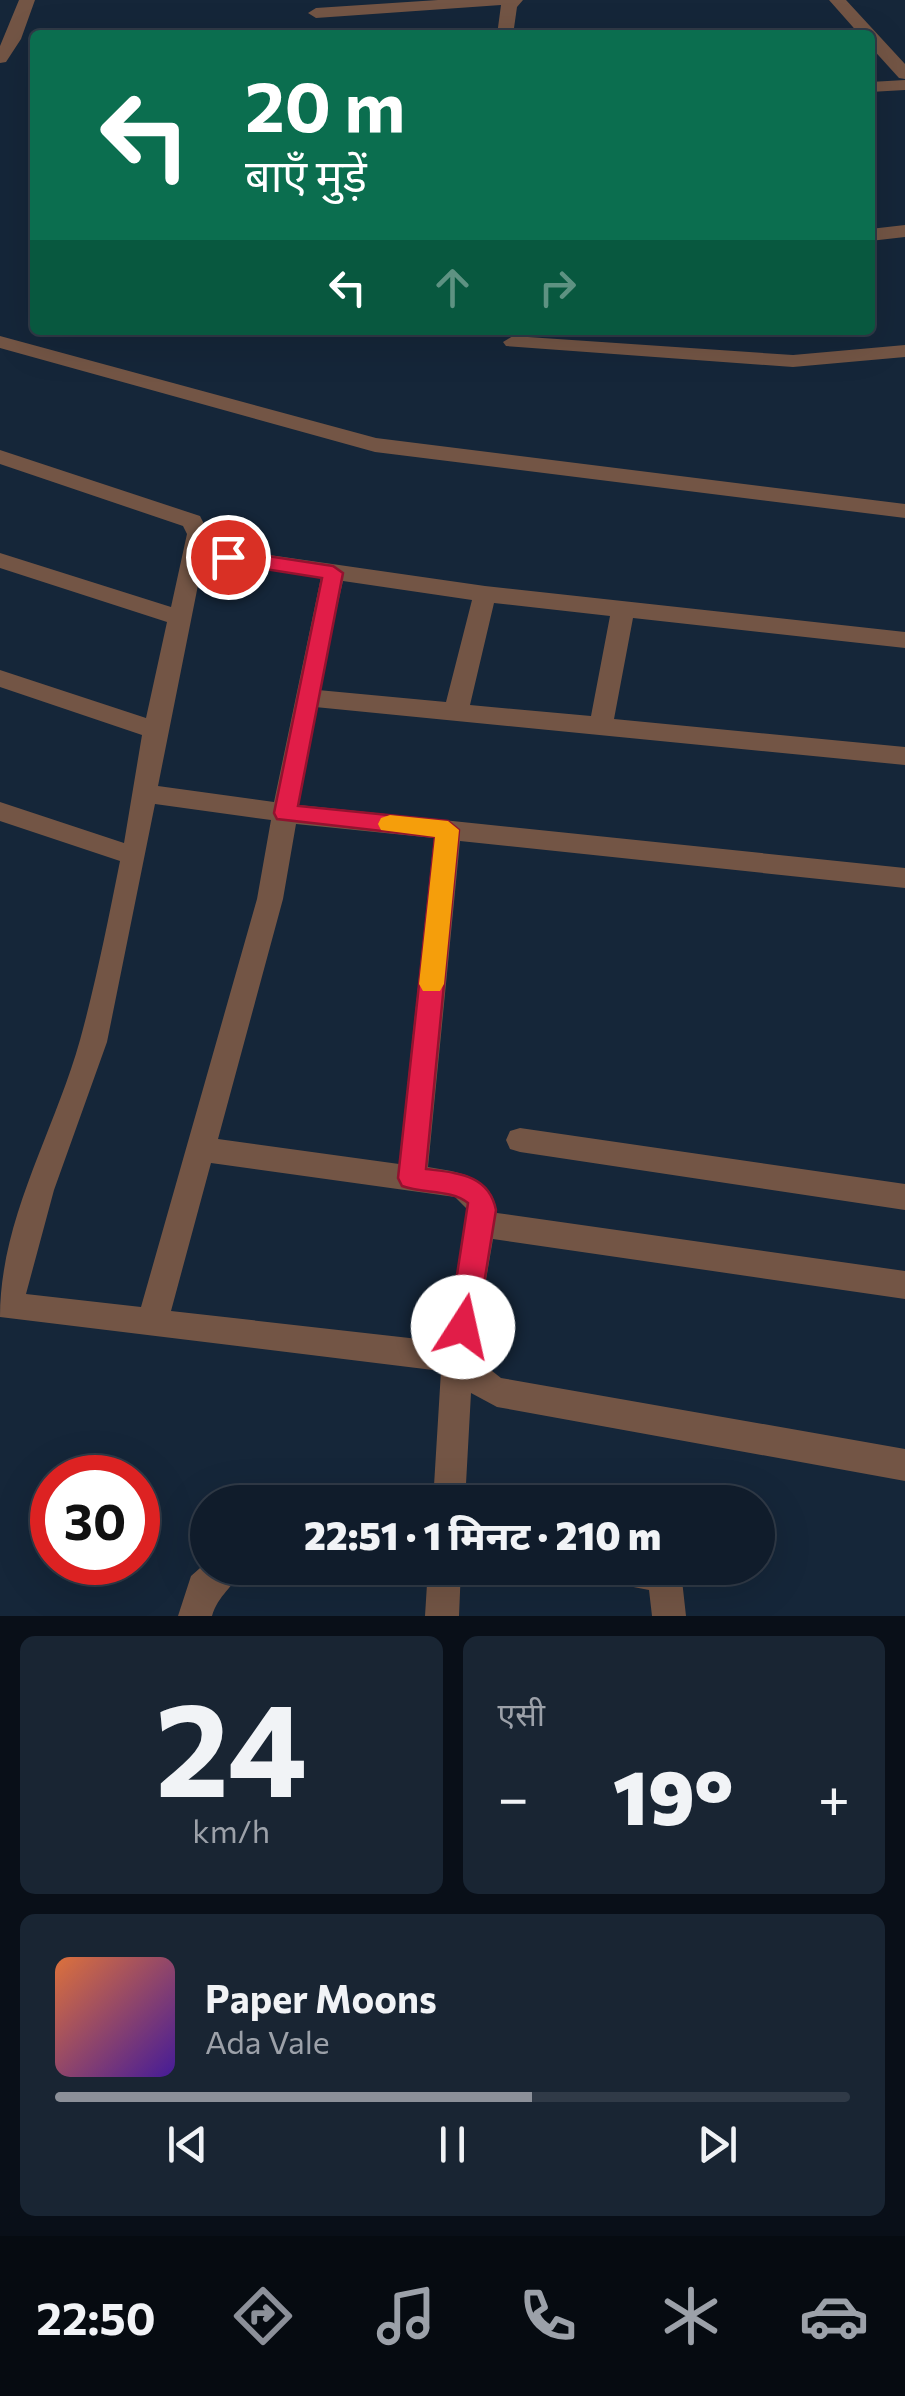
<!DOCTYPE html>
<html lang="hi">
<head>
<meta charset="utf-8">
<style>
	body { margin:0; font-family:Commissioner,"Noto Sans Devanagari",sans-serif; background:#192533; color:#f1f3f6; height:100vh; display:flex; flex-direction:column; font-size:38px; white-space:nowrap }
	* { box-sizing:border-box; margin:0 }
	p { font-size:32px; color:#9ca1a9 }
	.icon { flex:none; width:55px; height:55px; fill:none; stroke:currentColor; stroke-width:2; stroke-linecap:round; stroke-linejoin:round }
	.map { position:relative; height:1616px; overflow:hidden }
	.sheet { display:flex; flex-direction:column; gap:20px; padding:20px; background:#090f18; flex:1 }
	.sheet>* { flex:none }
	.hud { position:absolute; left:30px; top:30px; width:845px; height:305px; border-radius:10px; box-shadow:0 10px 40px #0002,0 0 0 2px #303a47; background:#0b6e4f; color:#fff; overflow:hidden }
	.speed { position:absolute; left:30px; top:1455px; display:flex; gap:20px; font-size:50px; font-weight:700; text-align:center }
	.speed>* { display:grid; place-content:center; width:130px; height:130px; border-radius:50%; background:#101c2b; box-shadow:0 10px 40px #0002,0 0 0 2px #303a47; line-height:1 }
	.speed .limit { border:15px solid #d22; background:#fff; color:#111 }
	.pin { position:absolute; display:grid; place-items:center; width:85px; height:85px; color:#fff; margin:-42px; border:5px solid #fff; border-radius:50%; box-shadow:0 2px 10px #0007 }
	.me { position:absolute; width:110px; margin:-55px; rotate:10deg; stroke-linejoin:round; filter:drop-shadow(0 0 8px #0008) }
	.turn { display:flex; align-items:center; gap:35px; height:210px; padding:0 50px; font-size:45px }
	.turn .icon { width:130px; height:130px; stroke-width:2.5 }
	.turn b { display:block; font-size:70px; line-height:85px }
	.lanes { display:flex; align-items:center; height:95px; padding:0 50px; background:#0003; justify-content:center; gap:50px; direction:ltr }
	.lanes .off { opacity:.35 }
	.big { font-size:75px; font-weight:800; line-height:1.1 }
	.sheet .widget { flex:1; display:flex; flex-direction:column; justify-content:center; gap:15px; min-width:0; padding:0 35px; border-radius:15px; background:#192533 }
	.sheet .dial { align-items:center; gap:0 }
	.dial b { font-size:130px; line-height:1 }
	.song { display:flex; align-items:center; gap:30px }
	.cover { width:120px; height:120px; border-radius:15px; background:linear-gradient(135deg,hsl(20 70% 55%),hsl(260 70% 35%)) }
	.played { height:10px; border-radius:5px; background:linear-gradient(90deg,#8c9099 60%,#303a47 60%) }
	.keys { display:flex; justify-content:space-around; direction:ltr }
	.heat { display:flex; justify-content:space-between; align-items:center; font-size:55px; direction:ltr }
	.sheet .tiles { flex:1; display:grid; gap:20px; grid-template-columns:1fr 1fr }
	.widget:last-child { grid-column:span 2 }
	.trip { position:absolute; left:190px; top:1485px; width:585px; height:100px; border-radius:50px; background:#101c2b; box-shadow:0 10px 40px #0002,0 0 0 2px #303a47; font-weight:800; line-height:100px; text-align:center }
	.menu { display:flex; height:160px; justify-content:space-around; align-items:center; background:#060b11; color:#9ca1a9 }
	.menu .icon { width:70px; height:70px }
	.menu .on { color:#8c9099 }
	.menu b { font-size:45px; color:#f1f3f6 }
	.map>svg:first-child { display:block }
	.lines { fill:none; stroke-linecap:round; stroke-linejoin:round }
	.street { fill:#735545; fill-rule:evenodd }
	.route { fill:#e11d48; stroke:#92132f; stroke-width:2.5 }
	.slow { fill:#f59e0b }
</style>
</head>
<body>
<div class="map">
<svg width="905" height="1616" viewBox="0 0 905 1616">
	<rect width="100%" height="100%" fill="#152639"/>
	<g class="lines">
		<path class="street" d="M19 0H35L21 39 6 62 0 63V46Z
			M438 0H523L517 7 513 35H497L501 5 316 18 308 13 316 8Z
			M829 0H846L905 64V79L899 78 870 46V35H860Z
			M905 80V90L870 92V82Z
			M905 225V237L870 241V229Z
			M0 336 376 438 905 504V518L375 452 0 348Z
			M513 336 793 355 905 345V357L793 367 506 346 503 342Z
			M0 450 200 516 209 534 207 546 485 586 905 632V648L633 618 614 719 905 747V765L315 707 299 805 905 868V888L460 841 428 1167C459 1172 493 1176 497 1213L905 1271V1299L493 1239 473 1356 501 1378 905 1449V1481L497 1407 471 1393 465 1502H433L441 1371 0 1317C0 1219 54 1133 80 1040 96 982 108 921 120 861L0 821V802L124 843 142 735 0 687V670L146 718 167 622 0 568V553L171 607 187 534 183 526 0 464ZM203 560 321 577 274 802 158 786ZM343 581 472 600 446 702 318 690ZM494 603 610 616 591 716 470 705ZM155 804 271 820 257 899 141 1307 26 1294 54 1190 107 1042ZM296 824 434 838 399 1164 218 1139 283 899ZM211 1163 455 1197 468 1210 445 1342 171 1311Z
			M520 1128 905 1184V1210L520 1152 510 1149 506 1140 510 1131Z
			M208 1561V1568H242C234 1587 218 1595 212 1616H178L191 1576Z
			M428 1568H461L459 1616H425Z
			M592 1568H676L682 1580 686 1616H652L649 1590 597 1580Z"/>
	</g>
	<path class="route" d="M228 550 333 566 343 573 298 806 448 821 459 830 426 1169C457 1173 489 1174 496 1210L477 1327 473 1336 463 1340 453 1336 449 1327 468 1203C451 1189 423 1194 402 1186L398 1178 435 837 277 819 274 813 322 578 221 562 218 557Z"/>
	<path class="slow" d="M390 815 448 821 459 830 444 984 440 991H423L419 984 435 837 381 830 378 824 381 818Z"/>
</svg>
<div class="speed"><div class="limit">30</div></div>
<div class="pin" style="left:228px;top:557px;background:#d93025"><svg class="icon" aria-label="arrive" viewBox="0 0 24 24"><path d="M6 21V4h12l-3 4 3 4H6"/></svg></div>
<svg class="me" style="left:463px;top:1327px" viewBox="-20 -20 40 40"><circle r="19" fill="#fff"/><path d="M0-13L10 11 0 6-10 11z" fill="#e11d48"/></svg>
<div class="trip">22:51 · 1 मिनट · 210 m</div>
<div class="hud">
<div class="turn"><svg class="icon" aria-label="left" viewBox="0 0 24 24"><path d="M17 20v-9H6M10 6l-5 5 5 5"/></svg><div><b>20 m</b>बाएँ मुड़ें</div></div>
<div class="lanes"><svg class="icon" aria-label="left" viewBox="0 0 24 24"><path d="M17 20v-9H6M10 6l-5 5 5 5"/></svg><svg class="icon off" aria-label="ahead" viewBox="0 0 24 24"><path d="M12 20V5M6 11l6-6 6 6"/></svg><svg class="icon off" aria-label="right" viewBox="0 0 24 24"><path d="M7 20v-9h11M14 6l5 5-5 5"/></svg></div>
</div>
</div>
<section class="sheet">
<div class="tiles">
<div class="widget dial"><b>24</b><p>km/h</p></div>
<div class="widget"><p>एसी</p>
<div class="heat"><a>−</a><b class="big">19°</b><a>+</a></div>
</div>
<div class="widget">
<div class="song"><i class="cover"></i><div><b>Paper Moons</b><p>Ada Vale</p></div></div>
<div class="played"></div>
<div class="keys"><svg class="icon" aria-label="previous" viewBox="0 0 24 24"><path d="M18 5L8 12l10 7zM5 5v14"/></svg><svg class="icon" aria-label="pause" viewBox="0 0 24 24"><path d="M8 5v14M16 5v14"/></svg><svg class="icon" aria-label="next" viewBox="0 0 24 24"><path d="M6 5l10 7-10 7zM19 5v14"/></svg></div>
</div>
</div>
</section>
<nav class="menu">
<b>22:50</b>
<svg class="icon on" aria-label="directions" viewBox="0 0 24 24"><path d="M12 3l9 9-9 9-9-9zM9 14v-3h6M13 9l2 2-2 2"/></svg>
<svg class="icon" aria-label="music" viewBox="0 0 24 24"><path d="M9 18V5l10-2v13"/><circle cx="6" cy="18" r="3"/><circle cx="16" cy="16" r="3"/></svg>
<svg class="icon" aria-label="phone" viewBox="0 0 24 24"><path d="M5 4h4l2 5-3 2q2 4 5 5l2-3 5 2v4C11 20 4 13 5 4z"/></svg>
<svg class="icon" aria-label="climate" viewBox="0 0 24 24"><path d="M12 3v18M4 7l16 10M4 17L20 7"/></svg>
<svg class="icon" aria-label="car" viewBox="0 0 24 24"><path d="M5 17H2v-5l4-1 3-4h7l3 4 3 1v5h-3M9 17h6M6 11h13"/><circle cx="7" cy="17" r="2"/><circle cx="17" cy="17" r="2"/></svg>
</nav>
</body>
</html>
